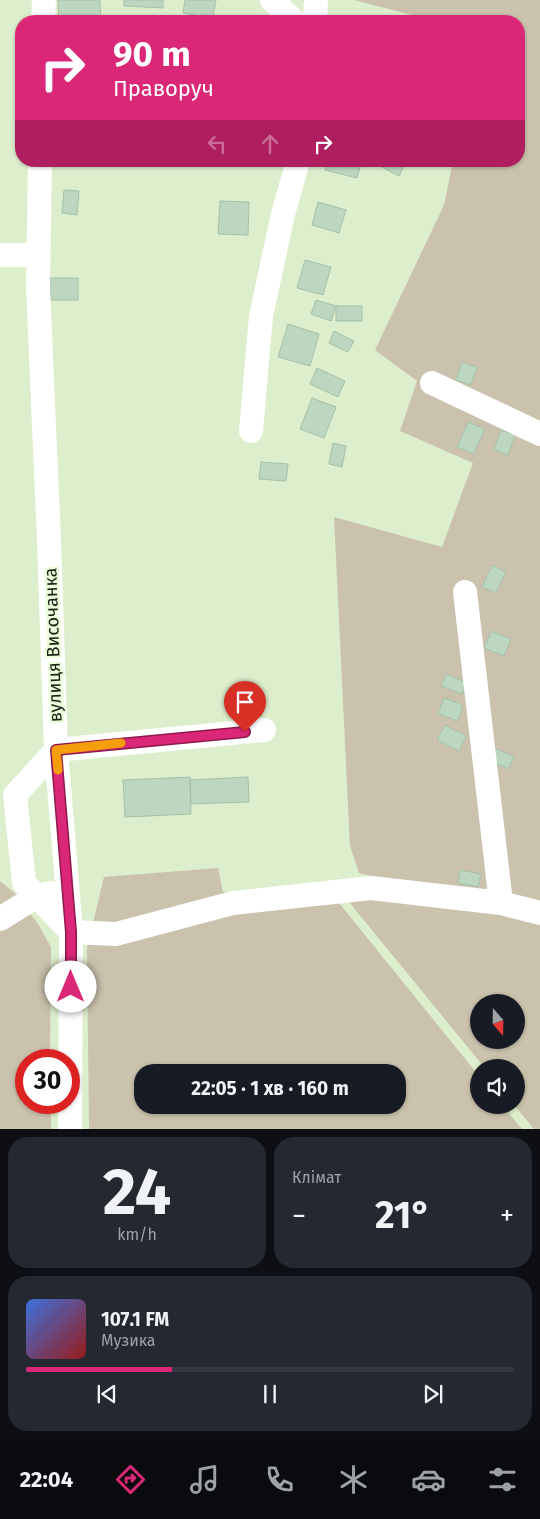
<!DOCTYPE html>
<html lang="uk">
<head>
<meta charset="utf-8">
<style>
	body { margin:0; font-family:"Fira Sans",sans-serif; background:#242831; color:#f1f3f6; height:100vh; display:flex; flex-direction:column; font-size:19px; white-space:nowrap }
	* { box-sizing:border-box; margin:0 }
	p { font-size:16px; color:#9ea1a6 }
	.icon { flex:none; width:28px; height:28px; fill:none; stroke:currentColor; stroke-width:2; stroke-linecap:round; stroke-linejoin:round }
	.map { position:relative; height:1129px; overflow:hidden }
	.drawer { display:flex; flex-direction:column; gap:8px; padding:8px; background:#0d0f14; flex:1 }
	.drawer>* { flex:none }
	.guide { position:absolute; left:15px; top:15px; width:510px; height:152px; border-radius:20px; box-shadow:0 1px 4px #0004; background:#db2777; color:#fff; overflow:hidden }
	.needle { width:32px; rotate:160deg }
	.tools { position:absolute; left:470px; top:994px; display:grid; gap:10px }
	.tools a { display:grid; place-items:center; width:55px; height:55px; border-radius:50%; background:#171b24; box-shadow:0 1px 4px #0004; font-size:25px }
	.speed { position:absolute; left:15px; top:1049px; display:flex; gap:10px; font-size:25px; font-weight:700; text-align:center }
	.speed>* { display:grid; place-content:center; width:65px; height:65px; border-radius:50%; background:#171b24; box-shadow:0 1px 4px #0004; line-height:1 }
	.speed .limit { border:8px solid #d22; background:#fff; color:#111 }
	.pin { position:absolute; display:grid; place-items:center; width:42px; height:42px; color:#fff; margin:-51px -21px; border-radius:50% 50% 50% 0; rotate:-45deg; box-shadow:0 0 5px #0007 }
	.pin .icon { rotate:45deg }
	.me { position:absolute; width:55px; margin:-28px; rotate:0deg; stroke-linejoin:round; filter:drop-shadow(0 0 4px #0008) }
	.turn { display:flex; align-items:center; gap:18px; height:105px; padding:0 15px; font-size:22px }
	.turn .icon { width:65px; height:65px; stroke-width:2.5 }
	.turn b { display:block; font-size:35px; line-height:42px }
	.lanes { display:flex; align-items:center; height:48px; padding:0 15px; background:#0003; justify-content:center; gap:25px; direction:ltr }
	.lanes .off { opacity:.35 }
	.big { font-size:38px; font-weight:700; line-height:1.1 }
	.drawer .card { flex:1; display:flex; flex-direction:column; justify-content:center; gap:8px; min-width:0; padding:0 18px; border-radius:20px; background:#242831 }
	.drawer .dial { align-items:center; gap:0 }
	.dial b { font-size:65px; line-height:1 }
	.song { display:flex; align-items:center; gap:15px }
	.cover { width:60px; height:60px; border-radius:8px; background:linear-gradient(135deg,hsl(220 70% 55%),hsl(0 70% 35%)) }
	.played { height:5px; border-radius:2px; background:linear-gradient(90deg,#db2777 30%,#363941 30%) }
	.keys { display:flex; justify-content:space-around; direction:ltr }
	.heat { display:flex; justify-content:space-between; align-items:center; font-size:28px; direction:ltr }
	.drawer .tiles { flex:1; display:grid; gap:8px; grid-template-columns:1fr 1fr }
	.card:last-child { grid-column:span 2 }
	.trip { position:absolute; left:134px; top:1064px; width:272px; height:50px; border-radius:20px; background:#171b24; box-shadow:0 1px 4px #0004; font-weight:700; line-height:50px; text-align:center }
	.tabs { display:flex; height:80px; justify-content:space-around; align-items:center; background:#090b0e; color:#9ea1a6 }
	.tabs .icon { width:35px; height:35px }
	.tabs .current { color:#db2777 }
	.tabs b { font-size:22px; color:#f1f3f6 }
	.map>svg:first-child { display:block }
	.green { fill:#cac2ac; fill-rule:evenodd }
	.building { fill:#bdd6c0; stroke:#a4c1a7 }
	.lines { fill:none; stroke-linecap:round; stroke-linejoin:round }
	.minor { stroke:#fff; stroke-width:24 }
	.route-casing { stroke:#8e194d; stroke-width:12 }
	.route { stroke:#db2777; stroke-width:9 }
	.slow { stroke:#f59e0b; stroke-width:9 }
	.labels { text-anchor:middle; stroke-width:5; stroke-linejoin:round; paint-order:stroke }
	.street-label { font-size:18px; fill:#1b2115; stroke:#eafcd9 }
</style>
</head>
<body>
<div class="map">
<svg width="540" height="1129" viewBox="0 0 540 1129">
	<rect width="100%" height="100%" fill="#dec"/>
	<path class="green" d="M354 0H540V1129H534L514 1105H516V1068L484 1067 349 902 397 895 495 907 359 873 350 846 334 517 442 547 473 463 400 431 417 381 375 350 444 205 453 161H519V21H435ZM479 1002H516V1040H479Z
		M218 868 223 892 339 903 479 1076V1105H502L522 1129H89L87 948 104 877ZM142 1072H398V1105H142Z
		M0 881 17 895 38 924 51 947 50 1060H26V1102L51 1103V1129H0Z"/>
	<path class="building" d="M58 0H100L101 21H59Z
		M124 0H163V8L124 6Z
		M185 0H216L213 18 183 13Z
		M50 161H82V164L50 162Z
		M328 161H362L357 178 325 170Z
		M375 161H402L405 163 399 176 374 163Z
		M64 190 79 191 77 215 62 213Z
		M220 201 249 202 248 235 218 234Z
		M318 202 346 210 339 233 312 225Z
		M305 260 331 267 323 295 297 288Z
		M50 278H78V300H50Z
		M316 300 336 306 331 321 311 314Z
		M336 306H362V321H336Z
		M288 324 319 334 310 366 278 357Z
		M334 331 354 341 348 352 329 343Z
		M462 362 477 367 471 385 456 380Z
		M317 368 345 381 338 397 310 384Z
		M312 398 336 407 324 438 300 429Z
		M468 422 485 429 474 454 457 447Z
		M501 430 515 435 508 455 494 450Z
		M333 443 346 446 342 467 329 464Z
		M261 462 288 464 286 481 259 479Z
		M492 565 506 572 496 593 482 587Z
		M491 631 511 639 504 656 484 648Z
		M446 674 467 683 462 694 441 686Z
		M444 698 463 705 458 721 438 714Z
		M445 725 466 736 459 751 437 740Z
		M494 748 514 756 509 769 489 761Z
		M190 777 191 814 125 817 123 780Z
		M248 777 249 802 191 804 190 780Z
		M460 870 481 874 478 887 458 883Z"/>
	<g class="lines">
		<path class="minor" d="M272 0 294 21
			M43 21 44 0
			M315 21 316 0
			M40 161 38 286 49 541 56 750 71 932 70 1129
			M0 255H38
			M432 383 540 434
			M251 431 261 316 283 214 298 161
			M465 592 501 903
			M51 893 37 896 24 883 15 795 56 750 264 730
			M0 919 37 896 71 932 116 934 233 903 371 888 501 903 540 913"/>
	</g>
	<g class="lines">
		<defs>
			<path id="route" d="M71 987V932L56 750 245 732"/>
		</defs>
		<use href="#route" class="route-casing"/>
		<use href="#route" class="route"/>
		<path class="slow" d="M58 770 56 750 121 743"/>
	</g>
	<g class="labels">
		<g class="street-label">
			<text transform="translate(53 645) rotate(-92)" y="6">вулиця Височанка</text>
		</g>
	</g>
</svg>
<div class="tools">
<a><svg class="needle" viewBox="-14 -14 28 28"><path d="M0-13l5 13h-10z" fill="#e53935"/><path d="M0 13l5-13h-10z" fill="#9ea1a6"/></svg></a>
<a><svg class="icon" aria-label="sound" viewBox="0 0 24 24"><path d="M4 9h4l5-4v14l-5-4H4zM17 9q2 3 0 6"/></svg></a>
</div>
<div class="speed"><div class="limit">30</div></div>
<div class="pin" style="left:245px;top:732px;background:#d93025"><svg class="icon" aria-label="arrive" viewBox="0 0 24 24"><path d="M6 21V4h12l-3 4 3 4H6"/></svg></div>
<svg class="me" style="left:71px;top:987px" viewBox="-20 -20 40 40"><circle r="19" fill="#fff"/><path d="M0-13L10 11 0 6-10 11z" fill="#db2777"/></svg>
<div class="trip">22:05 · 1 хв · 160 m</div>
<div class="guide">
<div class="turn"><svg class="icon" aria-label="right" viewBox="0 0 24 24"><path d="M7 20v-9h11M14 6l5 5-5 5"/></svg><div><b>90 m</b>Праворуч</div></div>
<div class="lanes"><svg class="icon off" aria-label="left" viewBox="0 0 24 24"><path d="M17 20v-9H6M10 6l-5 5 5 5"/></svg><svg class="icon off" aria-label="ahead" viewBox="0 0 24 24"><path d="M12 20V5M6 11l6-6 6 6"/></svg><svg class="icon" aria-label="right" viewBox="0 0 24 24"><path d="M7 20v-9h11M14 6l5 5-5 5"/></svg></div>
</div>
</div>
<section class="drawer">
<div class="tiles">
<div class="card dial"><b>24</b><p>km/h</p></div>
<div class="card"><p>Клімат</p>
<div class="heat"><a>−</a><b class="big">21°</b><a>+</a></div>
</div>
<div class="card">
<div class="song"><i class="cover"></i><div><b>107.1 FM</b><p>Музика</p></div></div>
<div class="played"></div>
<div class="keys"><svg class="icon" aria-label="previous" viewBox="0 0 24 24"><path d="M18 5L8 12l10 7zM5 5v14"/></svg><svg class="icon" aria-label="pause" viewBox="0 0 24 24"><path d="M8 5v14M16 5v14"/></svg><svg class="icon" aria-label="next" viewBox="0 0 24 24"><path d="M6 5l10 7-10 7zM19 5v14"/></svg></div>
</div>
</div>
</section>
<nav class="tabs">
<b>22:04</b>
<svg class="icon current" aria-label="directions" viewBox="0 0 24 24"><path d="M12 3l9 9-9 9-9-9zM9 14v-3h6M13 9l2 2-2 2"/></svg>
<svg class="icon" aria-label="music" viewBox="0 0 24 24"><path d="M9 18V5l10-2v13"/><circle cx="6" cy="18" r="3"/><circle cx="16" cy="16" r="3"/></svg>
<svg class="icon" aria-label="phone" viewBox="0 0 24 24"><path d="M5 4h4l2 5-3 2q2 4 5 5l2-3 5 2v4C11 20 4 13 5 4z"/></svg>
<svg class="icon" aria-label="climate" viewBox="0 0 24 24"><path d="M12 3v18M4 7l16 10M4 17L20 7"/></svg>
<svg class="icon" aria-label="car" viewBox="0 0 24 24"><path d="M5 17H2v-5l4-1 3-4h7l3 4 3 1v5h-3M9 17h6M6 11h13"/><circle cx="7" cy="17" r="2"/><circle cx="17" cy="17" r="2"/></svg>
<svg class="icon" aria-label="filters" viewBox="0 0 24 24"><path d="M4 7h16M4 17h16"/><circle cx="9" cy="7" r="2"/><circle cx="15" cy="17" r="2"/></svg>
</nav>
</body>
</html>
